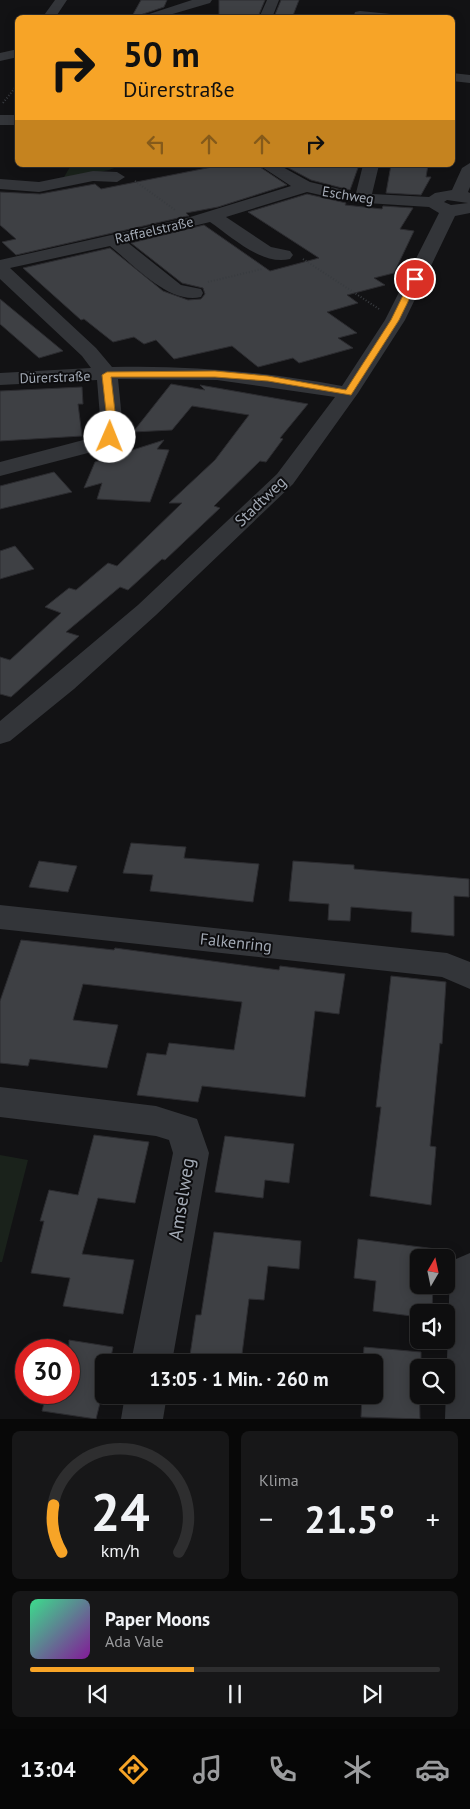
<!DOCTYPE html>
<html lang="de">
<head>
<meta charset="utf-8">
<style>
	body { margin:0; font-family:"PT Sans",sans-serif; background:#171718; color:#f1f3f6; height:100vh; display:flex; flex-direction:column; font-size:19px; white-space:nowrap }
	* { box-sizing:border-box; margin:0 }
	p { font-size:16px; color:#9b9c9e }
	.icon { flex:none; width:28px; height:28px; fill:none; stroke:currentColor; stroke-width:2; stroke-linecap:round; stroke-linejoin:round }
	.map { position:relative; height:1419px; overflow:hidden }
	.details { display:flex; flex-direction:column; gap:12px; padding:12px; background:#080808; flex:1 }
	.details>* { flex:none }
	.hud { position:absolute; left:15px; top:15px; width:440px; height:152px; border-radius:8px; box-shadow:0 2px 12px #0003,0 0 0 1px #2e2e2f; background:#f7a427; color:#111; overflow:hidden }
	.needle { width:32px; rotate:9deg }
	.buttons { position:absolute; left:410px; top:1249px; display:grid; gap:10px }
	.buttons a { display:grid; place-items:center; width:45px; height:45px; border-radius:8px; background:#0e0e0f; box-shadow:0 2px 12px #0003,0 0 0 1px #2e2e2f; font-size:25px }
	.speed { position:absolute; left:15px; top:1339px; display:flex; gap:10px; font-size:25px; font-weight:700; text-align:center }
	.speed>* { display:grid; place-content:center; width:65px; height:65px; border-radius:50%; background:#0e0e0f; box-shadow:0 2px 12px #0003,0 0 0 1px #2e2e2f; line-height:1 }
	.speed .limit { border:8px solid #d22; background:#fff; color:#111 }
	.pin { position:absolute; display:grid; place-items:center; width:42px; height:42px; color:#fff; margin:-21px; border:2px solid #fff; border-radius:50%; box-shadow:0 1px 5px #0007 }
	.me { position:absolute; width:55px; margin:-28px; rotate:1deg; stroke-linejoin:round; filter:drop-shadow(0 0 4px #0008) }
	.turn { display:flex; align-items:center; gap:18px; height:105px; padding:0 25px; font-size:22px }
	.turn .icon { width:65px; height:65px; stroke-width:2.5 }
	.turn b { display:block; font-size:35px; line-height:42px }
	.lanes { display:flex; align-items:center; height:48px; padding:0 25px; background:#0003; justify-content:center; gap:25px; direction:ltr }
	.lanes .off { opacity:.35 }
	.big { font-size:38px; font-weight:800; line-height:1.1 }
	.details .card { flex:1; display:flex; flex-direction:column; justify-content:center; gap:8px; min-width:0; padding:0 18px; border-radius:8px; background:#171718 }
	.details .dial { align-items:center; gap:0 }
	.dial svg { height:130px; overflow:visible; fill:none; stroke:#2e2e2f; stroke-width:7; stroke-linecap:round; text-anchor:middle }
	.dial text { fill:#f1f3f6; stroke:none }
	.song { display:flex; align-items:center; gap:15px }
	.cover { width:60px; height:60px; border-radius:8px; background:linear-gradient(135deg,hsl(150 70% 55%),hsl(290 70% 35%)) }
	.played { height:5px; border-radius:2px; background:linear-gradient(90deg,#f7a427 40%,#2e2e2f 40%) }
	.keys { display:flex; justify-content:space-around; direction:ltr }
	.heat { display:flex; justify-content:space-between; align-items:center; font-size:28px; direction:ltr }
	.details .tiles { flex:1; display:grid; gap:12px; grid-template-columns:1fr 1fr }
	.card:last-child { grid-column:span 2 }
	.trip { position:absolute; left:95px; top:1354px; width:288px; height:50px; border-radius:8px; background:#0e0e0f; box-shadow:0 2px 12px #0003,0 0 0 1px #2e2e2f; font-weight:800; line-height:50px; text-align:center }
	.tab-bar { display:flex; height:80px; justify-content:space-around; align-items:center; background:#060606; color:#9b9c9e }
	.tab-bar .icon { width:35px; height:35px }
	.tab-bar .current { color:#f7a427 }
	.tab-bar b { font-size:22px; color:#f1f3f6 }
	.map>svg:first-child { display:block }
	.green { fill:#1a221b }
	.building { fill:#3e4044; stroke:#2c2c30 }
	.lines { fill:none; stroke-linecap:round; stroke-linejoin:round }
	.path { stroke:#393c40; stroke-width:2; stroke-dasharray:1 2; stroke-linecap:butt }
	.minor { fill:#333539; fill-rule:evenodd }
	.route { fill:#f7a427; stroke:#a16b19 }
	.labels { text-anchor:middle; stroke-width:4; stroke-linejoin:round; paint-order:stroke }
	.far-street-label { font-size:14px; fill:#a3aab5; stroke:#0d0d0f }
	.street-label { font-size:16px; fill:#a3aab5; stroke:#0d0d0f }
	.near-street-label { font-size:19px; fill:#a3aab5; stroke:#0d0d0f }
</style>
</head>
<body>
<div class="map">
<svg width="470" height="1419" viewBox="0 0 470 1419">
	<rect width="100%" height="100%" fill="#121214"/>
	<path class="green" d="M71 165H122L109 170 63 179Z
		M0 1155 28 1160 2 1262H0Z"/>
	<path class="building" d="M141 0H167L164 7 131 18Z
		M219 0H265L258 17 219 15Z
		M281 0H299L292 18 274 17Z
		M222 165H257L287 185 218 207 186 213 189 216H187L16 255 2 242 16 239 0 225V192L40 194 95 184 101 189Z
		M283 165H359L350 190 311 180Z
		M391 165H428L426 177H431L421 195 386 193Z
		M307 194 346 203 345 205 382 209 383 206 413 208 400 229 414 231 394 273 374 278 385 285 347 295 358 303 327 312 357 333 338 338 353 348 299 363 293 358 258 367 232 346 174 359 156 340 144 344 134 337 113 342 84 319 81 320 23 268 110 248 163 291 188 300 201 299 205 294 203 288 182 283 131 243 204 225 270 271 319 258 248 212Z
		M0 299 63 351 39 358 0 324Z
		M171 384 205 390 200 385 308 404 280 438 283 439 266 462 260 461 214 506 220 508 165 560 162 559 128 590 120 587 66 632 79 636 11 697 0 694V657L10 660 61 613 45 607 69 588 76 590 108 563 117 566 182 503H169L215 460 249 415 192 406 172 430 133 432Z
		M82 387 83 404H78L82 436 0 441V391Z
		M164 440 157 449 169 450 150 502 97 499 102 483 84 488 95 462Z
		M54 472 72 492 0 509V486Z
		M15 546 34 569 0 579V551Z
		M131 843 186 847 184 858 259 864 253 902 150 891 153 875 123 873Z
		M39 861 77 866 68 892 29 887Z
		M293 861 354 865V869L469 879V897L454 896V936L411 932 412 912 351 907 350 921 328 920 329 904 289 901Z
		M21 940 114 950 115 948 279 970 280 966 345 974 339 1014 315 1011 305 1097 202 1086 198 1102 137 1095 147 1053 166 1055 169 1043 234 1050 242 1002 83 984 73 1020 118 1025 107 1068 30 1059 28 1066 0 1063V1001Z
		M391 976 446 982 442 1044 440 1043 430 1146 436 1147 431 1205 370 1196 381 1107H376Z
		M94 1135 149 1142 135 1203 98 1198 82 1254 134 1260 123 1314 63 1306 70 1278 31 1273 44 1221H40L49 1190 78 1195Z
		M225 1136 294 1144 289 1183 265 1180 263 1198 215 1192Z
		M214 1232 301 1241 299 1269 268 1266 264 1300 249 1299 241 1362H189L196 1315H201Z
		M358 1239 436 1249 435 1258H419V1285H433L432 1312H419V1317L373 1311 376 1281 354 1278Z
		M69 1340 113 1347 110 1362H104V1387L96 1419 42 1411 47 1392H69Z
		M364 1347 421 1352V1368H419L420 1419 361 1417 362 1395H374V1362H363Z"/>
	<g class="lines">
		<path class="path" d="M3 103 18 84
			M135 181 175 210
			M303 259 379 309
			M208 282 262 269"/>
		<path class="minor" d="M55 0H67L55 18H42Z
			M192 0H212L210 3 159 18H137Z
			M267 0H279L272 18H259Z
			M360 11 391 14 397 18H355L354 15 355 12Z
			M18 49V57L0 61V53Z
			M452 73 470 75V83L452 81Z
			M0 115H18V125H0Z
			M470 163V187L468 192 470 193V213L455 216 405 320 358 393 293 484 156 615 74 689 10 741 0 744V721L138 605 277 474 335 397 217 380 118 379 123 429 118 442 107 448 0 476V462L91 438 100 434 101 429 97 380 0 385V373L91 368 82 356 0 279V260L187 218 291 186 259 165H279L310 182 356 193 363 165H379L372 194 429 197 435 193 452 190 462 168ZM307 192 351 202 429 207 439 213 385 320 342 386C265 372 190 365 112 367L96 348 10 268 110 246C133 264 169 305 201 297L203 293 201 289 181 285 127 242 210 222C232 237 262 266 290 259L293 255 290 251 271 247 226 217ZM447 200 468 203 451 205 444 202Z
			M93 171 117 172 125 177 117 182 93 181 39 192 0 189V179L39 182Z
			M0 905 447 953 470 962V989L442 977 0 929Z
			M0 1087 156 1106 197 1119 209 1153 172 1362H131L173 1153 169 1140 156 1136 0 1117Z
			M470 1253V1419H445L450 1271 456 1259Z
			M125 1395H167L163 1419H121Z"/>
	</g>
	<path class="route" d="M415 277 419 279 399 320 351 395 268 381 215 377H111L117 429 113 439 105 437 108 429 102 375 107 372 215 371 268 376 346 390 391 320 411 279Z"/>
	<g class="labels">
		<g class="far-street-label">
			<text transform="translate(348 195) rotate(9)" y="5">Eschweg</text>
			<text transform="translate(154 230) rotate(-13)" y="5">Raffaelstraße</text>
			<text transform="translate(55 377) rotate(-2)" y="5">Dürerstraße</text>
		</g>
		<g class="street-label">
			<text transform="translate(260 501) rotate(-44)" y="6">Stadtweg</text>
			<text transform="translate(236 942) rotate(6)" y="6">Falkenring</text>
		</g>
		<g class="near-street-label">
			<text transform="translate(181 1199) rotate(-81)" y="7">Amselweg</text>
		</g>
	</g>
</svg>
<div class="buttons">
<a><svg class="needle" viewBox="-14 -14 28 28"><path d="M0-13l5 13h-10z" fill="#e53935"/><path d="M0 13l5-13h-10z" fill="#9b9c9e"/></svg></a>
<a><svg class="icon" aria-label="sound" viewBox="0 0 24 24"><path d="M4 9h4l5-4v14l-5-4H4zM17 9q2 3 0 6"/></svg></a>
<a><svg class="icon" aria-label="search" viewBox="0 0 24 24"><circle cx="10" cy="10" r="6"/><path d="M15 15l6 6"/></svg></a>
</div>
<div class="speed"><div class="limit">30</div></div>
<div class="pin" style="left:415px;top:279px;background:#d93025"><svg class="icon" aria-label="arrive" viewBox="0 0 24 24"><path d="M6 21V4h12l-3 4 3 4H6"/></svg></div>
<svg class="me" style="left:110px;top:437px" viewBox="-20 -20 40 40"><circle r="19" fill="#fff"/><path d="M0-13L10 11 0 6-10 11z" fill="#f7a427"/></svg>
<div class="trip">13:05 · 1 Min. · 260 m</div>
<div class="hud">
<div class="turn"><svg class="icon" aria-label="right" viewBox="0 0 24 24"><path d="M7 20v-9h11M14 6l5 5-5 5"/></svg><div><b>50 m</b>Dürerstraße</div></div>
<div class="lanes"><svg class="icon off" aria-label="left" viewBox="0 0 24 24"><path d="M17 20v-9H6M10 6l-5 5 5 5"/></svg><svg class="icon off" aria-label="ahead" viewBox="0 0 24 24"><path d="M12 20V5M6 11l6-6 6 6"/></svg><svg class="icon off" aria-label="ahead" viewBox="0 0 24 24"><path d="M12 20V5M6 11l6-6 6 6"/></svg><svg class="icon" aria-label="right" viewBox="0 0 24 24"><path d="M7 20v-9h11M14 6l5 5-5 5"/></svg></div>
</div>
</div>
<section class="details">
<div class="tiles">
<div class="card dial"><svg viewBox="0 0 100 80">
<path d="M14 69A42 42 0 1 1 86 69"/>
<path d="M14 69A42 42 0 0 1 9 40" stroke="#f7a427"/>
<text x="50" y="56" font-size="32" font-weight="700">24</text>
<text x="50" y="72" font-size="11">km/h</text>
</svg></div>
<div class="card"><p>Klima</p>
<div class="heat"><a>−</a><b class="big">21.5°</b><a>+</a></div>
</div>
<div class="card">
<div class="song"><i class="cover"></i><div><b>Paper Moons</b><p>Ada Vale</p></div></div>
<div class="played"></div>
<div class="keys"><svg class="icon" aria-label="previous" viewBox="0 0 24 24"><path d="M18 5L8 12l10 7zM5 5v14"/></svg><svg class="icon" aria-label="pause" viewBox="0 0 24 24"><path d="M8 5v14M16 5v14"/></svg><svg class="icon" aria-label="next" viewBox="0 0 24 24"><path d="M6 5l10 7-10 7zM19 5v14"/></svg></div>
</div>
</div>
</section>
<nav class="tab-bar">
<b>13:04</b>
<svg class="icon current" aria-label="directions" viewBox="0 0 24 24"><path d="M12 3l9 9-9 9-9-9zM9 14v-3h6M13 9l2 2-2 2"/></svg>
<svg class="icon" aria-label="music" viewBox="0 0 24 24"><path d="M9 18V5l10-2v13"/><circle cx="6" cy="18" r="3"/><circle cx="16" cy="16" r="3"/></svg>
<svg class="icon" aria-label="phone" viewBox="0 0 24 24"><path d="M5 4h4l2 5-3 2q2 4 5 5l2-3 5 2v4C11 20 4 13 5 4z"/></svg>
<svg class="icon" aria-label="climate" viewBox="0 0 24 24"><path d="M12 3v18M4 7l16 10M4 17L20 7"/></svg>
<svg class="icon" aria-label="car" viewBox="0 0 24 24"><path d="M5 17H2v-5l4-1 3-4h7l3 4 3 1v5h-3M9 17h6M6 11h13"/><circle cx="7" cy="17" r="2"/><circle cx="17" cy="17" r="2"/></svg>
</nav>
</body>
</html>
